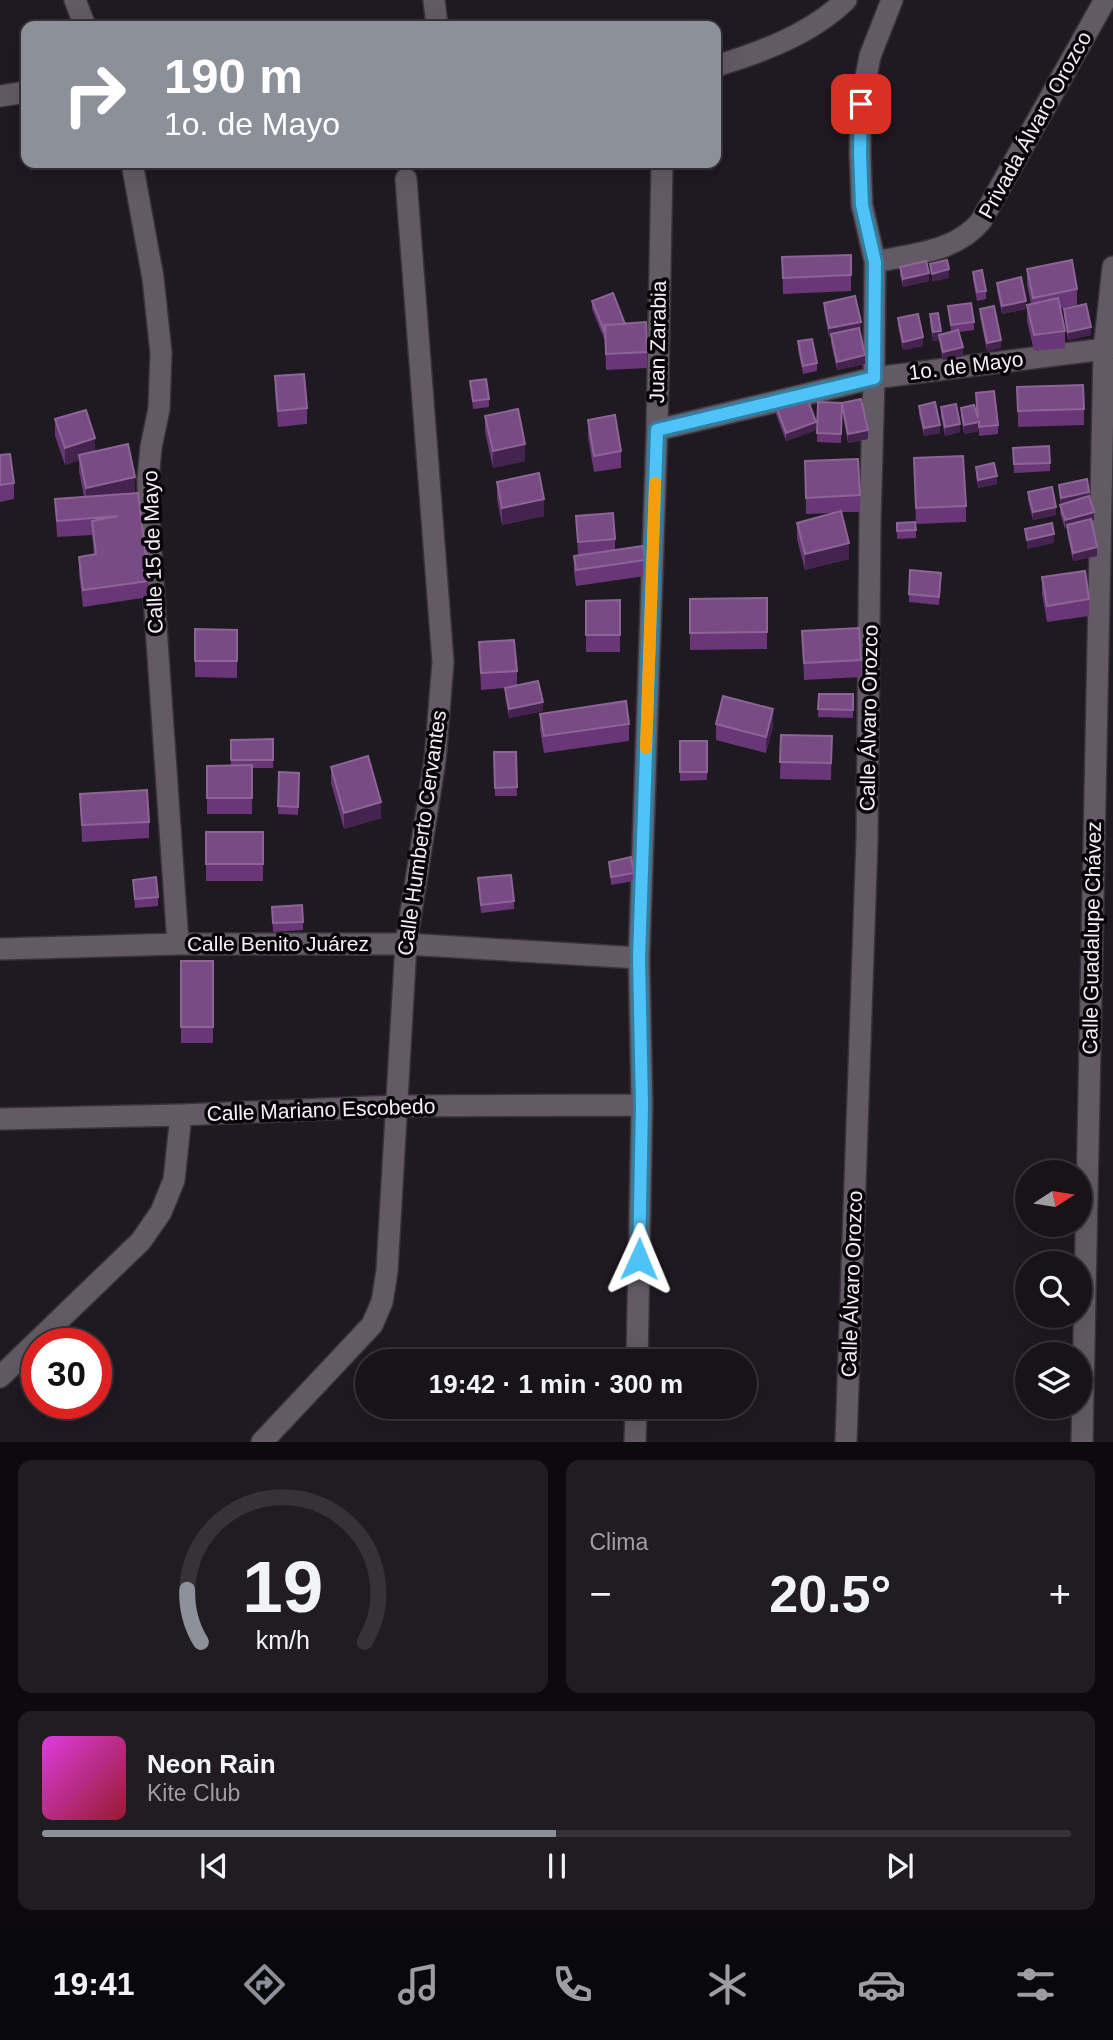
<!DOCTYPE html>
<html lang="es">
<head>
<meta charset="utf-8">
<style>
	body { margin:0; font-family:Helvetica,sans-serif; background:#201c22; color:#f1f3f6; height:100vh; display:flex; flex-direction:column; font-size:26px; white-space:nowrap }
	* { box-sizing:border-box; margin:0 }
	p { font-size:23px; color:#9e9ea2 }
	.icon { flex:none; width:38px; height:38px; fill:none; stroke:currentColor; stroke-width:2; stroke-linecap:round; stroke-linejoin:round }
	.map { position:relative; height:1442px; overflow:hidden }
	.details { display:flex; flex-direction:column; gap:18px; padding:18px; background:#0d0a0e; flex:1 }
	.details>* { flex:none }
	.guide { position:absolute; left:21px; top:21px; width:700px; height:147px; border-radius:14px; box-shadow:0 7px 28px #0002,0 0 0 2px #363238; background:#8c9099; color:#fff; overflow:hidden }
	.needle { width:46px; rotate:78deg }
	.fabs { position:absolute; left:1015px; top:1160px; display:grid; gap:14px }
	.fabs a { display:grid; place-items:center; width:77px; height:77px; border-radius:50%; background:#171319; box-shadow:0 7px 28px #0002,0 0 0 2px #363238; font-size:35px }
	.speed { position:absolute; left:21px; top:1328px; display:flex; gap:14px; font-size:35px; font-weight:700; text-align:center }
	.speed>* { display:grid; place-content:center; width:91px; height:91px; border-radius:50%; background:#171319; box-shadow:0 7px 28px #0002,0 0 0 2px #363238; line-height:1 }
	.speed .limit { border:10px solid #d22; background:#fff; color:#111 }
	.pin { position:absolute; display:grid; place-items:center; width:60px; height:60px; color:#fff; margin:-30px; border-radius:14px; box-shadow:0 4px 10px #0006 }
	.me { position:absolute; width:77px; margin:-38px; rotate:1deg; stroke-linejoin:round; filter:drop-shadow(0 0 5px #0008) }
	.turn { display:flex; align-items:center; gap:24px; height:147px; padding:0 28px; font-size:32px }
	.turn .icon { width:91px; height:91px; stroke-width:2.5 }
	.turn b { display:block; font-size:49px; line-height:60px }
	.big { font-size:52px; font-weight:600; line-height:1.1 }
	.details .tile { flex:1; display:flex; flex-direction:column; justify-content:center; gap:10px; min-width:0; padding:0 24px; border-radius:14px; background:#201c22 }
	.details .dial { align-items:center; gap:0 }
	.dial svg { height:182px; overflow:visible; fill:none; stroke:#363238; stroke-width:7; stroke-linecap:round; text-anchor:middle }
	.dial text { fill:#f1f3f6; stroke:none }
	.song { display:flex; align-items:center; gap:21px }
	.cover { width:84px; height:84px; border-radius:10px; background:linear-gradient(135deg,hsl(300 70% 55%),hsl(350 70% 35%)) }
	.played { height:7px; border-radius:4px; background:linear-gradient(90deg,#8c9099 50%,#363238 50%) }
	.keys { display:flex; justify-content:space-around; direction:ltr }
	.heat { display:flex; justify-content:space-between; align-items:center; font-size:38px; direction:ltr }
	.details .tiles { flex:1; display:grid; gap:18px; grid-template-columns:1fr 1fr }
	.tile:last-child { grid-column:span 2 }
	.trip { position:absolute; left:355px; top:1349px; width:402px; height:70px; border-radius:35px; background:#171319; box-shadow:0 7px 28px #0002,0 0 0 2px #363238; font-weight:600; line-height:70px; text-align:center }
	.menu { display:flex; height:112px; justify-content:space-around; align-items:center; background:#09080a; color:#9e9ea2 }
	.menu .icon { width:49px; height:49px }
	.menu .current { color:#8c9099 }
	.menu b { font-size:32px; color:#f1f3f6 }
	.map>svg:first-child { display:block }
	.lines { fill:none; stroke-linecap:round; stroke-linejoin:round }
	.street-casing { stroke:#38333a; stroke-width:24 }
	.street { stroke:#635a65; stroke-width:21 }
	.wall { fill:#693777 }
	.shaded-wall { fill:#45234f }
	.building { fill:#784b84; stroke:#8c6496; stroke-width:2 }
	.route-casing { stroke:#337fa1; stroke-width:18 }
	.route { stroke:#4fc3f7; stroke-width:12 }
	.slow { stroke:#f59e0b; stroke-width:12 }
	.labels { text-anchor:middle; stroke-width:7; stroke-linejoin:round; paint-order:stroke }
	.street-label { font-size:21px; fill:#f4eff6; stroke:#080508 }
</style>
</head>
<body>
<div class="map">
<svg width="1113" height="1442" viewBox="0 0 1113 1442">
	<rect width="100%" height="100%" fill="#1f1921"/>
	<g class="lines">
		<defs>
			<path id="street" d="M75 0 85 26
				M434 0 437 26
				M716 66C762 52 811 34 846 0
				M0 96 26 92
				M132 163 153 278 161 353 159 409 151 447 148 480 149 525 178 944
				M875 262C912 254 956 252 981 221L1105 0
				M657 430 874 378 1113 348
				M0 949 178 944H406L639 958
				M0 1119 181 1115 396 1106 642 1105
				M637 1362 642 1105 639 958 657 430 662 163
				M0 1377 141 1241 161 1212 174 1180 181 1115
				M262 1442 372 1325 382 1302 387 1271 406 944 435 760 443 662 406 179
				M635 1442 636 1407
				M846 1442 867 840 870 521 874 378 875 262 862 205 860 154 861 104 870 56 892 0
				M1082 1442 1104 350 1113 267"/>
		</defs>
		<use href="#street" class="street-casing"/>
		<use href="#street" class="street"/>
	</g>
	<path class="wall" d="M851 255V291L783 294 782 257Z
		M900 267 929 281 903 287 900 275Z
		M1027 269 1077 289V305L1060 309 1065 331V348L1034 351 1027 321V305L1031 304 1027 285Z
		M973 272 986 291V299L977 301 973 280Z
		M997 283 1026 309 1002 314 997 291Z
		M592 301 625 324 647 352V368L606 370 605 341 592 309Z
		M824 303 861 330H859L865 364 837 370 831 343V337H829L824 311Z
		M948 306 974 322V330L959 332 963 356 943 360 939 340 933 341 930 323V314L941 334 951 332Z
		M980 309 1001 348 987 351 980 317Z
		M1064 309 1091 335 1068 340 1064 317Z
		M898 318 923 346 903 350 898 326Z
		M798 341 817 363V371L803 374 798 350Z
		M275 376 307 408V424L278 427 275 393Z
		M470 381 489 399V407L473 409Z
		M1017 387 1084 409V425L1018 427Z
		M976 393 998 425V434L979 436V431L964 434 961 416V408L977 414Z
		M818 402 842 403 868 439 848 443 842 411 841 443 817 442Z
		M776 406 816 430 786 441 776 414Z
		M919 406 940 433 924 436 919 414Z
		M941 407 960 432 945 436 941 416Z
		M485 416 525 461 493 468 485 432Z
		M55 419 95 451 135 494 149 581V597L83 607 79 573V557L94 555 92 535 57 537 55 499 84 497 79 471V460L65 465 55 436Z
		M588 420 621 451V468L594 472 588 437Z
		M1013 448 1050 463V471L1014 473Z
		M0 455 14 483V499L0 502Z
		M914 458 966 506V522L916 524Z
		M805 461 860 495V512H841L849 559 805 570 797 539V523L835 513 806 514Z
		M976 467 997 484 978 488 976 475Z
		M497 482 544 516 502 525 497 499Z
		M1059 485 1089 496 1094 520 1092 521 1097 556 1073 561 1067 533V528L1065 529 1060 513 1061 505 1059 493Z
		M1028 492 1056 515 1033 520 1028 500Z
		M576 516 615 539V550L645 560V576L576 586 574 572V556L578 555Z
		M897 523 916 530V538L897 539Z
		M1042 577 1089 599V616L1047 622 1042 594Z
		M941 581 939 605 909 602V594Z
		M767 598V649L690 650V599Z
		M620 600V652H586V601Z
		M195 629 237 630V678L195 677Z
		M802 631 861 660V677L804 680Z
		M479 642 517 671V685L543 711 509 718 505 696V688L481 690Z
		M819 694H853V718L818 717Z
		M540 714 629 724V741L544 753 540 730Z
		M716 724 773 726 766 753 716 740Z
		M781 735 832 736 831 780 780 779Z
		M273 739V768H252V814H207V766L231 765V740Z
		M680 741H707V780L680 781Z
		M494 752H516L517 796H495Z
		M331 767 381 818 344 829 331 783Z
		M279 772 299 773 298 815 278 814Z
		M80 794 149 822V838L82 842Z
		M206 832H263V881H206Z
		M609 862 634 873V881L611 885Z
		M478 878 514 901V909L481 913Z
		M133 880 158 897V906L135 908Z
		M272 907 303 922V930L273 932Z
		M181 961H213V1043H181Z"/>
	<path class="shaded-wall" d="M949 269V278L932 282V274Z
		M929 273V281L903 287V279Z
		M1026 301V309L1002 314V306Z
		M861 322V330L829 337V328Z
		M1091 327V335L1068 340V332Z
		M941 331V339L939 335V340L933 341V332Z
		M923 337V346L903 350V342Z
		M1001 340V348L987 351V343Z
		M963 347V356L943 360V352Z
		M865 355V364L837 370V362Z
		M816 422V430L786 441V433Z
		M979 422V431L964 434V425Z
		M960 424V432L945 436V427Z
		M940 425V433L924 436V428Z
		M868 430V439L848 443V434Z
		M95 438V455H79V460L65 465V448Z
		M525 444V461L493 468V451Z
		M997 476V484L978 488V480Z
		M135 477V494L86 504V488Z
		M1089 492V500L1061 506V498Z
		M544 499V516L502 525V508Z
		M1056 507V515L1033 520V512Z
		M1094 512V520L1068 528 1067 525V528L1065 529V520Z
		M1054 534V543L1027 549V540Z
		M849 543V559L805 570V554Z
		M1097 547V556L1073 561V553Z
		M543 702V711L509 718V709Z
		M773 709V726L766 753V737Z
		M381 802V818L344 829V813Z"/>
	<path class="building" d="M851 255V275L783 278 782 257Z
		M947 260 949 269 932 274 930 264Z
		M1072 260 1077 289 1033 298 1027 269Z
		M926 261 929 273 903 279 900 267Z
		M982 270 986 291 977 292 973 272Z
		M1021 277 1026 301 1002 306 997 283Z
		M613 293 625 324 605 325V333L592 301Z
		M855 296 861 322 829 328 824 303Z
		M1058 298 1065 331 1034 335 1027 305Z
		M971 303 974 322 951 325 948 306Z
		M1086 304 1091 327 1068 332 1064 309Z
		M994 306 1001 340 987 343 980 309Z
		M938 313 941 331 933 332 930 314Z
		M918 314 923 337 903 342 898 318Z
		M646 322 647 352 606 354 605 325Z
		M859 328 865 355 837 362 831 334Z
		M958 330 963 347 943 352 939 335Z
		M812 339 817 363 803 366 798 341Z
		M304 374 307 408 278 411 275 376Z
		M486 379 489 399 473 401 470 381Z
		M1083 385 1084 409 1018 411 1017 387Z
		M994 391 998 425 979 427V422L964 425 961 408 974 405 978 418 976 393Z
		M806 395 816 422 786 433 776 406Z
		M861 399 868 430 848 434 842 403Z
		M818 402 842 403 841 434 817 433Z
		M935 402 940 425 924 428 919 406Z
		M956 404 960 424 945 427 941 407Z
		M518 409 525 444 493 451 485 416Z
		M86 410 95 438 65 448 55 419Z
		M615 415 621 451 594 456 588 420Z
		M128 444 135 477 86 488 79 455Z
		M1049 446 1050 463 1014 464 1013 448Z
		M10 454 14 483 0 485V455Z
		M963 456 966 506 916 508 914 458Z
		M858 459 860 495 806 498 805 461Z
		M994 463 997 476 978 480 976 467Z
		M539 473 544 499 502 508 497 482Z
		M1087 479 1089 492 1061 498 1059 485Z
		M1052 487 1056 507 1033 512 1028 492Z
		M138 493 149 581 83 590 79 557 96 554 92 521 118 516 57 521 55 499Z
		M1089 496 1094 512 1065 520 1060 505Z
		M841 511 849 543 805 554 797 523Z
		M613 513 615 539 578 542 576 516Z
		M1091 519 1097 547 1073 553 1067 525Z
		M915 522 916 530 897 531V523Z
		M1052 523 1054 534 1027 540 1025 529Z
		M643 546 645 560 576 570 574 556Z
		M910 570 941 573 939 597 909 594Z
		M1085 571 1089 599 1047 606 1042 577Z
		M767 598V632L690 633V599Z
		M620 600V635H586V601Z
		M859 628 861 660 804 663 802 631Z
		M195 629 237 630V661H195Z
		M514 640 517 671 481 673 479 642Z
		M538 681 543 702 509 709 505 688Z
		M819 694H853V710L818 709Z
		M723 696 773 709 766 737 716 724Z
		M626 701 629 724 544 736 540 714Z
		M781 735 832 736 831 763 780 762Z
		M273 739V760H231V740Z
		M680 741H707V772H680Z
		M494 752H516L517 787 495 788Z
		M368 756 381 802 344 813 331 767Z
		M252 765V798H207V766Z
		M279 772 299 773 298 807 278 806Z
		M147 790 149 822 82 825 80 794Z
		M206 832H263V864H206Z
		M631 857 634 873 611 877 609 862Z
		M511 875 514 901 481 905 478 878Z
		M156 877 158 897 135 899 133 880Z
		M302 905 303 922 273 923 272 907Z
		M181 961H213V1027H181Z"/>
	<g class="lines">
		<defs>
			<path id="route" d="M639 1259 642 1105 639 958 657 430 874 378 875 262 862 205 860 154 861 104"/>
		</defs>
		<use href="#route" class="route-casing"/>
		<use href="#route" class="route"/>
		<path class="slow" d="M646 748 655 483"/>
	</g>
	<g class="labels">
		<g class="street-label">
			<text transform="translate(1035 125) rotate(-61)" y="7">Privada Álvaro Orozco</text>
			<text transform="translate(658 342) rotate(-89)" y="7">Juan Zarabia</text>
			<text transform="translate(966 366) rotate(-7)" y="7">1o. de Mayo</text>
			<text transform="translate(153 552) rotate(-92)" y="7">Calle 15 de Mayo</text>
			<text transform="translate(869 718) rotate(-89)" y="7">Calle Álvaro Orozco</text>
			<text transform="translate(422 833) rotate(-82)" y="7">Calle Humberto Cervantes</text>
			<text transform="translate(1092 938) rotate(-89)" y="7">Calle Guadalupe Chávez</text>
			<text x="278" y="951">Calle Benito Juárez</text>
			<text transform="translate(321 1110) rotate(-2)" y="7">Calle Mariano Escobedo</text>
			<text transform="translate(852 1284) rotate(-88)" y="7">Calle Álvaro Orozco</text>
		</g>
	</g>
</svg>
<div class="fabs">
<a><svg class="needle" viewBox="-14 -14 28 28"><path d="M0-13l5 13h-10z" fill="#e53935"/><path d="M0 13l5-13h-10z" fill="#9e9ea2"/></svg></a>
<a><svg class="icon" aria-label="search" viewBox="0 0 24 24"><circle cx="10" cy="10" r="6"/><path d="M15 15l6 6"/></svg></a>
<a><svg class="icon" aria-label="layers" viewBox="0 0 24 24"><path d="M12 4l9 5-9 5-9-5zM3 14l9 5 9-5"/></svg></a>
</div>
<div class="speed"><div class="limit">30</div></div>
<div class="pin" style="left:861px;top:104px;background:#d93025"><svg class="icon" aria-label="arrive" viewBox="0 0 24 24"><path d="M6 21V4h12l-3 4 3 4H6"/></svg></div>
<svg class="me" style="left:639px;top:1259px" viewBox="-20 -20 40 40"><path d="M0-17L14 15 0 8-14 15z" fill="#4fc3f7" stroke="#fff" stroke-width="4"/></svg>
<div class="trip">19:42 · 1 min · 300 m</div>
<div class="guide">
<div class="turn"><svg class="icon" aria-label="right" viewBox="0 0 24 24"><path d="M7 20v-9h11M14 6l5 5-5 5"/></svg><div><b>190 m</b>1o. de Mayo</div></div>
</div>
</div>
<section class="details">
<div class="tiles">
<div class="tile dial"><svg viewBox="0 0 100 80">
<path d="M14 69A42 42 0 1 1 86 69"/>
<path d="M14 69A42 42 0 0 1 8 46" stroke="#8c9099"/>
<text x="50" y="56" font-size="32" font-weight="700">19</text>
<text x="50" y="72" font-size="11">km/h</text>
</svg></div>
<div class="tile"><p>Clima</p>
<div class="heat"><a>−</a><b class="big">20.5°</b><a>+</a></div>
</div>
<div class="tile">
<div class="song"><i class="cover"></i><div><b>Neon Rain</b><p>Kite Club</p></div></div>
<div class="played"></div>
<div class="keys"><svg class="icon" aria-label="previous" viewBox="0 0 24 24"><path d="M18 5L8 12l10 7zM5 5v14"/></svg><svg class="icon" aria-label="pause" viewBox="0 0 24 24"><path d="M8 5v14M16 5v14"/></svg><svg class="icon" aria-label="next" viewBox="0 0 24 24"><path d="M6 5l10 7-10 7zM19 5v14"/></svg></div>
</div>
</div>
</section>
<nav class="menu">
<b>19:41</b>
<svg class="icon current" aria-label="directions" viewBox="0 0 24 24"><path d="M12 3l9 9-9 9-9-9zM9 14v-3h6M13 9l2 2-2 2"/></svg>
<svg class="icon" aria-label="music" viewBox="0 0 24 24"><path d="M9 18V5l10-2v13"/><circle cx="6" cy="18" r="3"/><circle cx="16" cy="16" r="3"/></svg>
<svg class="icon" aria-label="phone" viewBox="0 0 24 24"><path d="M5 4h4l2 5-3 2q2 4 5 5l2-3 5 2v4C11 20 4 13 5 4z"/></svg>
<svg class="icon" aria-label="climate" viewBox="0 0 24 24"><path d="M12 3v18M4 7l16 10M4 17L20 7"/></svg>
<svg class="icon" aria-label="car" viewBox="0 0 24 24"><path d="M5 17H2v-5l4-1 3-4h7l3 4 3 1v5h-3M9 17h6M6 11h13"/><circle cx="7" cy="17" r="2"/><circle cx="17" cy="17" r="2"/></svg>
<svg class="icon" aria-label="filters" viewBox="0 0 24 24"><path d="M4 7h16M4 17h16"/><circle cx="9" cy="7" r="2"/><circle cx="15" cy="17" r="2"/></svg>
</nav>
</body>
</html>
